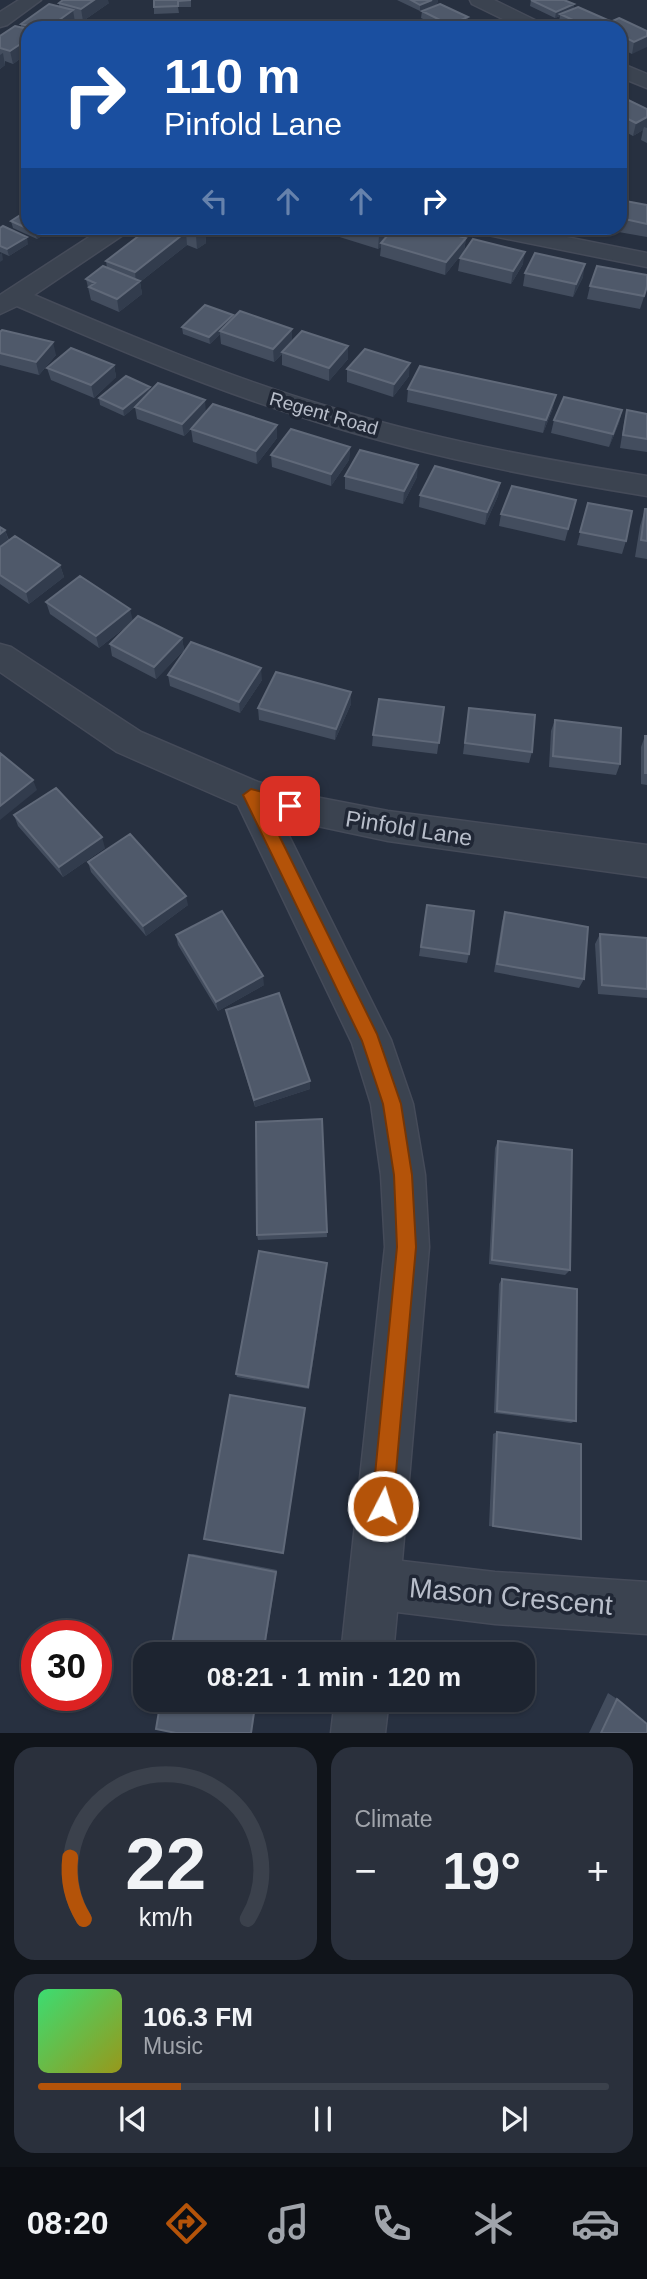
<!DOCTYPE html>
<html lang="en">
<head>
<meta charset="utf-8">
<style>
	body { margin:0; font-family:Helvetica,sans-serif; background:#2a303c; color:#f1f3f6; height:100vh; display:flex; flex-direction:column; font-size:26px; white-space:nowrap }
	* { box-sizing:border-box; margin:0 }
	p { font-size:23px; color:#a0a4ab }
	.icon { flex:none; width:38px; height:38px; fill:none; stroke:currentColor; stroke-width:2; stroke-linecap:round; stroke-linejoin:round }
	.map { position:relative; height:1733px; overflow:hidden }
	.details { display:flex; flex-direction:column; gap:14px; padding:14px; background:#10141a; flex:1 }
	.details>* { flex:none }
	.top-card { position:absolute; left:21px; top:21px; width:606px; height:214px; border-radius:21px; box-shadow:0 2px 5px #0004,0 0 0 2px #3b414c; background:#1a4fa0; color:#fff; overflow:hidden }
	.speed { position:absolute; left:21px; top:1620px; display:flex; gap:14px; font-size:35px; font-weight:700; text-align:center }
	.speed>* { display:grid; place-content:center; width:91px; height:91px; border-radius:50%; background:#1d2430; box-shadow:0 2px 5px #0004,0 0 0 2px #3b414c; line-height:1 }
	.speed .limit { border:10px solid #d22; background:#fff; color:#111 }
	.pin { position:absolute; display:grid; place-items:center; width:60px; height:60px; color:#fff; margin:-30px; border-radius:14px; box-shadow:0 4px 10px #0006 }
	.me { position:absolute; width:77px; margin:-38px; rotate:5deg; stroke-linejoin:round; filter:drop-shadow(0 0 5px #0008) }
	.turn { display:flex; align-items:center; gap:24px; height:147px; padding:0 28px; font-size:32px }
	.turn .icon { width:91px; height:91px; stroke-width:2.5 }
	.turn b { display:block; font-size:49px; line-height:60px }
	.lanes { display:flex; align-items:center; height:66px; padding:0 28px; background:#0003; justify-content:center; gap:35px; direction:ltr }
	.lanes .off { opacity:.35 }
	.big { font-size:52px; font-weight:700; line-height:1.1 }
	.details .widget { flex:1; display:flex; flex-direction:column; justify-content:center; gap:10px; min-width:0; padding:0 24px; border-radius:21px; background:#2a303c }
	.details .dial { align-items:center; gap:0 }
	.dial svg { height:182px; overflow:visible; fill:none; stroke:#3b414c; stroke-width:7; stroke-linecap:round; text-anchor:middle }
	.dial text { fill:#f1f3f6; stroke:none }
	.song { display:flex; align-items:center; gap:21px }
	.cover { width:84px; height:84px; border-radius:10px; background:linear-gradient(135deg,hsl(140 70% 55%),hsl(60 70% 35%)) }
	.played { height:7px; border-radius:4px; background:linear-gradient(90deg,#b45309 25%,#3b414c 25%) }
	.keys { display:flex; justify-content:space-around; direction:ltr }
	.heat { display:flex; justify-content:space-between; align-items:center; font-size:38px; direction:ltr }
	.details .tiles { flex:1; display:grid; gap:14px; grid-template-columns:1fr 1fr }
	.widget:last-child { grid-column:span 2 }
	.trip { position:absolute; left:133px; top:1642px; width:402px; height:70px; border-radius:21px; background:#1d2430; box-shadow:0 2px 5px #0004,0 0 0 2px #3b414c; font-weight:700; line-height:70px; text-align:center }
	.tabs { display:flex; height:112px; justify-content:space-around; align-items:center; background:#0c0e13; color:#a0a4ab }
	.tabs .icon { width:49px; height:49px }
	.tabs .current { color:#b45309 }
	.tabs b { font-size:32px; color:#f1f3f6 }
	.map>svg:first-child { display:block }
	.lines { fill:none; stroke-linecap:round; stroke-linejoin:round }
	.street-casing { stroke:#454b59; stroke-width:3 }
	.street { fill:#3b4350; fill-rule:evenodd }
	.wall { fill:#434d5e }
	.shaded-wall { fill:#323c4d }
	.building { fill:#4f596a; stroke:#606979; stroke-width:2 }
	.route { fill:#b45309; stroke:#753606; stroke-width:2 }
	.labels { text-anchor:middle; stroke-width:7; stroke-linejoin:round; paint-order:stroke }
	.far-street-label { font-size:19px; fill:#b8beca; stroke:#202735 }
	.street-label { font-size:23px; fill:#b8beca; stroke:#202735 }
	.near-street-label { font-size:28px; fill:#b8beca; stroke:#202735 }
</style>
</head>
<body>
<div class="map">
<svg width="647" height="1733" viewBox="0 0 647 1733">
	<rect width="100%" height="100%" fill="#273040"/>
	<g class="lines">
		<defs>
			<path id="street" d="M19 0H41L7 25 0 27V12Z
				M470 0H494L543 24 546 28H521L472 4Z
				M620 63 647 74V88L620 77Z
				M103 228H130L126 233 34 295C130 336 226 376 326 406 431 439 539 459 647 476V496C531 477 416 454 305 418 206 387 112 347 17 306L0 314V295Z
				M476 228H521L647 253V267L488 235 480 233Z
				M0 644 11 647 141 732 258 782 310 796 388 811 647 845V877L388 841 280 818 391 1040 413 1104 425 1175 429 1247 402 1561 495 1572 647 1582V1634L495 1624 397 1612 393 1654H341L385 1247 381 1175 371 1104 352 1043 238 805 117 752 0 672Z
				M335 1699H389L385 1733H331Z"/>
		</defs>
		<use href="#street" class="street-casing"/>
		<use href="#street" class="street"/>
	</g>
	<path class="wall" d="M154 0H191V7H178L179 13 154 14Z
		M397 0H438L437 4 420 11Z
		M531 0 574 4 573 9 610 22 647 31 632 54 620 48V28H574L559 21 560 16 555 18 530 6Z
		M59 3H109L83 21 74 19 75 22 67 28H28V53L13 64 5 61V65L0 69V36L21 27V24L59 7Z
		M422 11 468 17V24L458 28H442L421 18Z
		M620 88 621 96H620L647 109V143L641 140 643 130 633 136 620 129Z
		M620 200 647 205V237L607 230V228H620Z
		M11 221 28 228H54L37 239 13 228Z
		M0 228 28 244 9 256 0 252Z
		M149 228H212L205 233 206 243 197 249 187 245 140 282 142 294 119 312 91 300 86 279 107 268 106 261Z
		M330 228H429L466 238 464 251 445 275 380 256 381 247 378 249 330 234Z
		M460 258 523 264 511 284 458 271Z
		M525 273 583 277 573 297 523 286Z
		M590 286 647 288 640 309 587 299Z
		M233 315V318L292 341 348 346V359L329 381 282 365V354L274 362 221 344 220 334 210 344 183 334 182 327Z
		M0 332 56 355 39 375 0 365Z
		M114 365 116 377 94 398 51 380 47 368Z
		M347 369 409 376 393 397 347 382Z
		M408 389 553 408 543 433 407 402Z
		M151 391 206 412 277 425V438L257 464 193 442 191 429 198 422 184 436 137 419 135 407 124 416 100 405 99 398Z
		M622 410 619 423 609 447 551 433 554 420Z
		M627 410 647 414V452L620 448 624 423Z
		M350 447 349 460 331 486 272 467 271 455Z
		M345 476 417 477 403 504 345 489Z
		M500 483 498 496 485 525 419 507 420 495Z
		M588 503 626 541 622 554 577 545Z
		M645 509H647V559L635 557 640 526Z
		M573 512 565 541 499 526 501 514Z
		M0 527 5 530 9 540 60 565 64 577 29 604 0 584Z
		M46 602 133 621 182 638 184 650 156 679 112 656 110 644 132 622 99 648 50 614Z
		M168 675 262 680 240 713 170 686Z
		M351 704 335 740 259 720 258 708Z
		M444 707 437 754 372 746 373 735Z
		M469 708 532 752 529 763 463 754Z
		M555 720 620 764 616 775 549 767 551 731Z
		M645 736H647V785L641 784V747Z
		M14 815 105 848 63 877 18 826Z
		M88 862 188 905 146 936 91 872Z
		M427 905 469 954 467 963 419 956Z
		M505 912 584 979 579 988 494 972 502 922Z
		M600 934 647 938V998L598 994 595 944Z
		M176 935 264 985 218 1011 178 945Z
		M226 1010 310 1089 255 1107Z
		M322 1119 327 1237 258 1240 257 1235Z
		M498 1141 570 1270 565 1275 489 1264 495 1148Z
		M327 1267 309 1389 237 1377 236 1374Z
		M502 1279 576 1421 571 1423 494 1413 499 1284Z
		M497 1432 581 1539 489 1526 493 1434Z
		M193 1554 277 1570 264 1654H170L189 1555Z
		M608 1693 617 1699 647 1733H589Z"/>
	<path class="shaded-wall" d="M94 0H108L109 3 83 21 81 9Z
		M432 0H438L437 4 420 11V5Z
		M574 4 573 11 560 14V16L555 18 556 12Z
		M73 10 75 22 67 28H48Z
		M468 17V24L458 28H450V25Z
		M647 36V47L632 54 634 42Z
		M28 39V53L13 64 10 51Z
		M3 53 5 65 0 69V55Z
		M647 117V128L644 127 643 130 633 136 636 123Z
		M42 228H54L37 239 35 232Z
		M200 228H212L205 233 206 243 197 249 196 236 201 233Z
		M387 228H397L381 243V247L378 249 379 236Z
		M186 232 187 245 140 282 142 294 119 312 117 299 136 283 135 272Z
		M27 237 28 244 9 256 7 249Z
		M466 238 464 251 445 275 446 262Z
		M525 252 523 264 511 284 513 271Z
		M2 253 3 260 0 262V254Z
		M585 264 583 277 573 297 576 284Z
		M233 315V322L220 331V334L210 344 209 337Z
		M292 329V342L274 362 273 349Z
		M53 342 56 355 39 375 36 362Z
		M348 346V359L329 381V368Z
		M410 363 409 376 393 397 394 384Z
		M114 365 116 377 94 398 91 385Z
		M150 387 151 394 124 416 123 409Z
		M556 395 553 408 543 433 546 420Z
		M205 400 206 413 184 436 182 424Z
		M622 410 619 423 609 447 613 434Z
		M277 425V438L257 464 256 451Z
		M350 447 349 460 331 486V474Z
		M418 465 417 477 403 504 404 491Z
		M500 483 498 496 485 525 487 512Z
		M5 530 9 542 0 549V534Z
		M60 565 64 577 29 604 26 592Z
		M130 609 133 621 99 648 96 636Z
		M182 638 184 650 156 679 154 667Z
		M261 668 262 680 240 713 239 702Z
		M351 692V704L335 740 336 729Z
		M33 780 37 790 0 820V806Z
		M102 837 105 848 63 877 59 867Z
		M186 896 188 905 146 936 143 926Z
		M263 976 264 985 218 1011 216 1002Z
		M310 1081V1089L255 1107 254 1100Z
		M327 1263V1267L309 1389 308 1387Z
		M305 1408 284 1552 283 1553Z
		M277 1570 264 1654H263L276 1572Z
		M256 1699H257L252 1733H251Z"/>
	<path class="building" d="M63 0H94L81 9 59 3Z
		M154 0H191L178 1V6L154 7Z
		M411 0H432L420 5Z
		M531 0H564L574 4 556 12Z
		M49 4 73 10 48 28H37L21 24Z
		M440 4 468 17 450 25 422 11Z
		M578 7 610 21 594 28H590L560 14Z
		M619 18 647 31V36L634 42 620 35V28H605L601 26Z
		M484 20 502 28H465Z
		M15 26 28 29V39L10 51 0 48V36Z
		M620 96 647 109V117L636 123 620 115Z
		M620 200 647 205V224L620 218Z
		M28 210V228H42L35 232 11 221Z
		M3 226 27 237 7 249 0 246V228Z
		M149 228H198L205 230 196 236 186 232 135 272 106 261Z
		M350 228H387L379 236Z
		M394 228H429L466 238 446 262 381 243Z
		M473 239 525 252 513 271 460 258Z
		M535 253 585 264 576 284 525 273Z
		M103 266 140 281 117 299 89 287 95 283 86 279Z
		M597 266 647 275V286L644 296 590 286Z
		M205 305 233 315 209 337 182 327Z
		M240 311 292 329 273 349 220 331Z
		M2 330 53 342 36 362 0 353V332Z
		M302 331 348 346 329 368 282 352Z
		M71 348 114 365 91 385 47 368Z
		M365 349 410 363 394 384 347 369Z
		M420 366 556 395 546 420 408 389Z
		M126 376 150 387 123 409 99 398Z
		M158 383 205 400 182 424 135 407Z
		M564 397 622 410 613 434 554 420Z
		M213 404 277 425 256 451 191 429Z
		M627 410 647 414V439L623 435Z
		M291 429 350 447 331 474 271 455Z
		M360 450 418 465 404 491 345 476Z
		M435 466 500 483 487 512 420 495Z
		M512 486 576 500 568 529 501 514Z
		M588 503 632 511 626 541 580 532Z
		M645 509H647V541L641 540Z
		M0 527 5 530 0 534Z
		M15 536 60 565 26 592 0 575V547Z
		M80 576 130 609 96 636 46 602Z
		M138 616 182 638 154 667 110 644Z
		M191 642 261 668 239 702 168 675Z
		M276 672 351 692 336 729 258 708Z
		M379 699 444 707 439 743 373 735Z
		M469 708 535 715 532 752 465 743Z
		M555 720 621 728 620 764 553 756Z
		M645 736H647V773H645Z
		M0 753 33 780 0 806Z
		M56 788 102 837 59 867 14 815Z
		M130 834 186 896 143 926 88 862Z
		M427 905 474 911 469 954 421 947Z
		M222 911 263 976 216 1002 176 935Z
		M505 912 588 927 584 979 497 964Z
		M600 934 647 938V989L602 985Z
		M279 993 310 1081 254 1100 226 1010Z
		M322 1119 327 1232 257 1235 256 1122Z
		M498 1141 572 1150 570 1270 492 1260Z
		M259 1251 327 1263 308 1387 236 1374Z
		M502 1279 577 1289 576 1421 497 1411Z
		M230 1395 305 1408 283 1553 204 1539Z
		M497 1432 581 1444V1539L493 1526Z
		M189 1555 276 1572 263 1654H170Z
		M161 1699H256L251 1733H176L156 1729Z
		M617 1699 647 1724V1733H601Z"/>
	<path class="route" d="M251 789 296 801 298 806 290 812 264 805 377 1034 401 1104 412 1175 416 1247 393 1506 390 1513 383 1517 375 1513 372 1506 397 1247 394 1175 383 1104 362 1041 243 795Z"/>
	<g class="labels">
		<g class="far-street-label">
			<text transform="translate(324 413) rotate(16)" y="7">Regent Road</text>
		</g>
		<g class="street-label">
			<text transform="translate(409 828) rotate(9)" y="8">Pinfold Lane</text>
		</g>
		<g class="near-street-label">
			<text transform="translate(511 1596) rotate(5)" y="10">Mason Crescent</text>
		</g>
	</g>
</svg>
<div class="speed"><div class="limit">30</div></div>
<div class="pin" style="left:290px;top:806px;background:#d93025"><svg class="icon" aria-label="arrive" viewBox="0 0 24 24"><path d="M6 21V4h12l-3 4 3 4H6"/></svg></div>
<svg class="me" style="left:383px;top:1506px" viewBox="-20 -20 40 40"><circle r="17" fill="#b45309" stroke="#fff" stroke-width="3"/><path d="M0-11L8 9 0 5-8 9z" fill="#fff"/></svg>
<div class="trip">08:21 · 1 min · 120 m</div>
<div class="top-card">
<div class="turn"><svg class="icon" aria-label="right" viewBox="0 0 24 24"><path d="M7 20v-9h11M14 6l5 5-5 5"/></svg><div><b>110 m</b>Pinfold Lane</div></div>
<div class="lanes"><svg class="icon off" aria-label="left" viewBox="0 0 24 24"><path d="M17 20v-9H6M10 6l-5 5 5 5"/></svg><svg class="icon off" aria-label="ahead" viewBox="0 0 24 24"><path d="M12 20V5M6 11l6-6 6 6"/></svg><svg class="icon off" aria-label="ahead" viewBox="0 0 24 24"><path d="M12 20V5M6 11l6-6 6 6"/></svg><svg class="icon" aria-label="right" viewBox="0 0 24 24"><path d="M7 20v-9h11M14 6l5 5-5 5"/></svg></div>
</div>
</div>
<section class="details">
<div class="tiles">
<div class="widget dial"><svg viewBox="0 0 100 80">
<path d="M14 69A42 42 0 1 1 86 69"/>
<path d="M14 69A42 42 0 0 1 8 42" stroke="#b45309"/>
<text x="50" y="56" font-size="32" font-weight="700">22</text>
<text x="50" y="72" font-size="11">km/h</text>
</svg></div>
<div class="widget"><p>Climate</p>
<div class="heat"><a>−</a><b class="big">19°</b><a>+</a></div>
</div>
<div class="widget">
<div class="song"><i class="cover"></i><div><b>106.3 FM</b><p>Music</p></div></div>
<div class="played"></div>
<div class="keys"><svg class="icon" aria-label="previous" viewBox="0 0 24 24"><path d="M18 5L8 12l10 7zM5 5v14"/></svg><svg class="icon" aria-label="pause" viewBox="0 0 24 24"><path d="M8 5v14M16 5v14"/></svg><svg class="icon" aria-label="next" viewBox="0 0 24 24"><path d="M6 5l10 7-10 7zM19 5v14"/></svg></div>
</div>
</div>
</section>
<nav class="tabs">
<b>08:20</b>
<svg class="icon current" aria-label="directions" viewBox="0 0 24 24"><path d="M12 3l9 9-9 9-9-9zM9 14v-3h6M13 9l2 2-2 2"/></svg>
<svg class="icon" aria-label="music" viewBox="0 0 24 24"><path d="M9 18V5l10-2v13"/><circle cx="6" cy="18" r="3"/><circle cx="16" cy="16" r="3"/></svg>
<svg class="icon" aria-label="phone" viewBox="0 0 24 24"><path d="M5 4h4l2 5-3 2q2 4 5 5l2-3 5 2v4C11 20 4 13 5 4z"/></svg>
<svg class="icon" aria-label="climate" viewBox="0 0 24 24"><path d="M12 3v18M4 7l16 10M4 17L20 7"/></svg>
<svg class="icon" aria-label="car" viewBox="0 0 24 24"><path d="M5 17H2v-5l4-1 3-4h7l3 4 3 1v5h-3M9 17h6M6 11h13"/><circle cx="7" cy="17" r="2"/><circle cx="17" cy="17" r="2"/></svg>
</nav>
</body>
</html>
